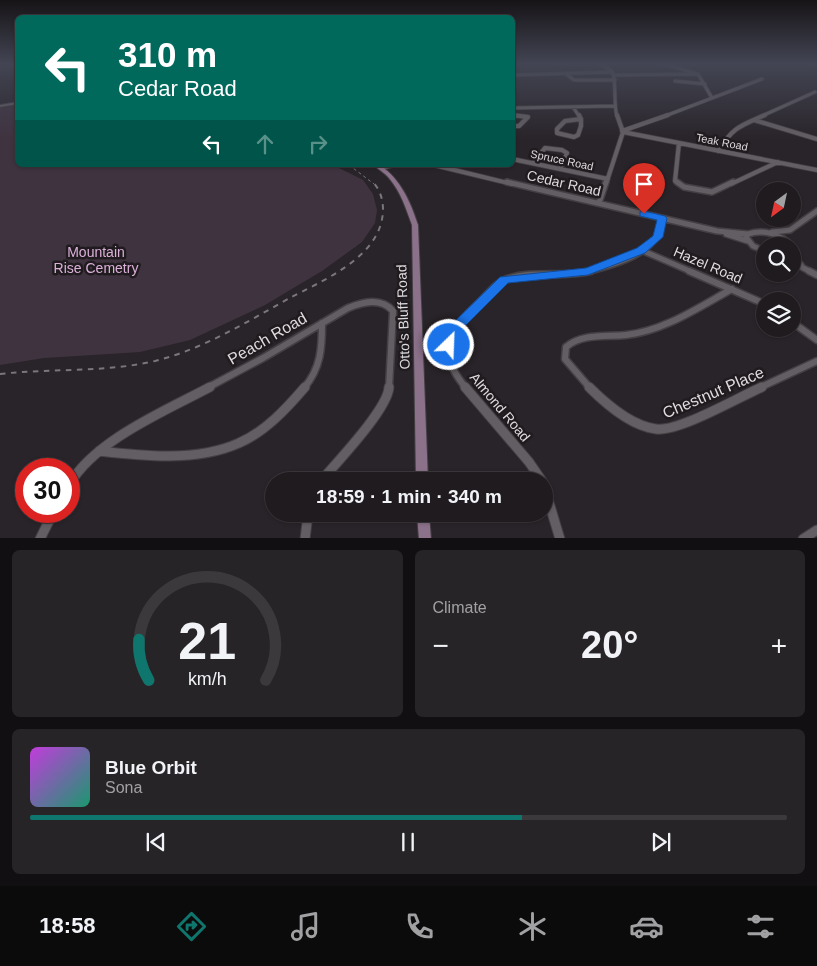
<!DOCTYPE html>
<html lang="en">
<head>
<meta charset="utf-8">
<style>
	body { margin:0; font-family:Helvetica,sans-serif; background:#272428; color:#f1f3f6; height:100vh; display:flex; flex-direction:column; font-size:19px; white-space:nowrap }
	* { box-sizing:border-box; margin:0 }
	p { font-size:16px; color:#a1a1a4 }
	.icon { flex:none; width:28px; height:28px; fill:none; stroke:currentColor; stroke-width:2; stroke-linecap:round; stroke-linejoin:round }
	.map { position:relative; height:538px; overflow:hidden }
	.details { display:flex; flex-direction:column; gap:12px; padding:12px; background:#110f11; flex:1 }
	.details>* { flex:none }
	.top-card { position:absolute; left:15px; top:15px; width:500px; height:152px; border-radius:8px; box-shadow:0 1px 4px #0004,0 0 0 1px #3c393d; background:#00695c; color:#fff; overflow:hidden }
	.needle { width:32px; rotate:213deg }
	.fabs { position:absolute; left:756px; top:182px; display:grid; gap:10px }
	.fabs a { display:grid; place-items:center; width:45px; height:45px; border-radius:50%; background:#1f1b1f; box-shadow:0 1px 4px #0004,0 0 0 1px #3c393d; font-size:25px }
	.speed { position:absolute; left:15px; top:458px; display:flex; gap:10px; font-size:25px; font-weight:700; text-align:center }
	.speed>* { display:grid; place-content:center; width:65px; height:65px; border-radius:50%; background:#1f1b1f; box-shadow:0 1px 4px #0004,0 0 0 1px #3c393d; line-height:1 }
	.speed .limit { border:8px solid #d22; background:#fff; color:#111 }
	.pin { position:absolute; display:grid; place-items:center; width:42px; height:42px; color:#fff; margin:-51px -21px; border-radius:50% 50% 50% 0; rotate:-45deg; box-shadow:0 0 5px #0007 }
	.pin .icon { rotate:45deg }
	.me { position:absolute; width:55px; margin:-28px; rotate:24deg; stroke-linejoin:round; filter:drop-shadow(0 0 4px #0008) }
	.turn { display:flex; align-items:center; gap:18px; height:105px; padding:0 20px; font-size:22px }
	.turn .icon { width:65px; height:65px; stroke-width:2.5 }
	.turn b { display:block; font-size:35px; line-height:42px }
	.lanes { display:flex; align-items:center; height:48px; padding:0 20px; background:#0003; justify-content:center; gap:25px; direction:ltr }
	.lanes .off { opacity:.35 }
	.big { font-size:38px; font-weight:700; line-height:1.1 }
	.details .tile { flex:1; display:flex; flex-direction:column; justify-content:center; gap:8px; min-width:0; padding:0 18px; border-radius:8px; background:#272428 }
	.details .dial { align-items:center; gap:0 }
	.dial svg { height:130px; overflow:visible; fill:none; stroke:#3c393d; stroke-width:7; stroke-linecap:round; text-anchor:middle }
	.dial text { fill:#f1f3f6; stroke:none }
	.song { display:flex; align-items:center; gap:15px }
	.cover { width:60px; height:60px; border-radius:8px; background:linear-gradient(135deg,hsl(290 70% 55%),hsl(160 70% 35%)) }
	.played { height:5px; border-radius:2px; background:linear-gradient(90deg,#0f766e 65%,#3c393d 65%) }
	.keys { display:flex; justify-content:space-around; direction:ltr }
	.heat { display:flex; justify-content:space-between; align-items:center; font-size:28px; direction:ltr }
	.details .tiles { flex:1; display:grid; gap:12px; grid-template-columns:1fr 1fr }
	.tile:last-child { grid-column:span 2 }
	.trip { position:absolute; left:265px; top:472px; width:288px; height:50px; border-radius:25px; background:#1f1b1f; box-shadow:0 1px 4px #0004,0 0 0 1px #3c393d; font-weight:700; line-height:50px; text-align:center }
	.tab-bar { display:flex; height:80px; justify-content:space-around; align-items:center; background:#0c0b0c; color:#a1a1a4 }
	.tab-bar .icon { width:35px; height:35px }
	.tab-bar .selected { color:#0f766e }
	.tab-bar b { font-size:22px; color:#f1f3f6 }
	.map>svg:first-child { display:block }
	.green { fill:#403340 }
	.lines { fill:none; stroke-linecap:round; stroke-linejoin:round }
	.minor-far4-casing { stroke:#433f43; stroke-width:4.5 }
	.minor-far3-casing { stroke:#433f43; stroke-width:5.5 }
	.minor-far2-casing { stroke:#433f43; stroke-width:8 }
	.minor-far1-casing { stroke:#433f43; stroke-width:9 }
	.minor-casing { stroke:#433f43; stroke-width:11 }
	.tertiary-casing { stroke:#433f43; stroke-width:2 }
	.secondary-casing { stroke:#433f43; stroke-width:2 }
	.minor-far4 { stroke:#635e63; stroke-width:3 }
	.minor-far3 { stroke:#635e63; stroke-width:4 }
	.minor-far2 { stroke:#635e63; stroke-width:5 }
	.minor-far1 { stroke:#635e63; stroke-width:6 }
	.minor { stroke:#635e63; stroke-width:9 }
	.tertiary { fill:#635e63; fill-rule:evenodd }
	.secondary { fill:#8b718a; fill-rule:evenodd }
	.rail-far1 { stroke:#7b767b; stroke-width:1; stroke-dasharray:3 3; stroke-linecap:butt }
	.rail { stroke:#7b767b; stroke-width:2; stroke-dasharray:5.5 5.5; stroke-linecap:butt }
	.route { fill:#1a73e8; stroke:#114b97 }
	.labels { text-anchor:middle; stroke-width:5; stroke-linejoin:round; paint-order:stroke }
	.far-street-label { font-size:11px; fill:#dedbde; stroke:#201b1f }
	.street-label { font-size:14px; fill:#dedbde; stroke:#201b1f }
	.park-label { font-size:14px; fill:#dbb0d9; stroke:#201b1f }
	.near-street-label { font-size:16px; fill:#dedbde; stroke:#201b1f }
</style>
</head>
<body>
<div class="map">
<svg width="817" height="539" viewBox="0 0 817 539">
	<rect width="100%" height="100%" fill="#292429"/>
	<path class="green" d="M17 105 18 165H333L363 180 373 194 377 210 375 223 362 242 322 271 265 305 190 340 140 352 44 358 0 365V108Z"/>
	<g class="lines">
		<defs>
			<path id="minor-far4" d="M599 64C604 66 610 68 612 72 617 79 613 104 617 116
				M664 64 698 74 712 98
				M565 73 574 80H615
				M512 75 613 72
				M614 75 698 74
				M675 81 705 84
				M573 107 579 116
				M512 108 614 106
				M512 115 519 116
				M665 116 762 79
				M762 116 815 92"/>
			<path id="minor-far3" d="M512 115 528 117 519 126H512
				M579 115 581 119
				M581 119V126L578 135 574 137 557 133V129L565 121Z
				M754 120 817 139
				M622 131 668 115
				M623 132 817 170
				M718 151C733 127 740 126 765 115
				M512 159 608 179
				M533 163 545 148 562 150 567 153 560 169
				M434 165 512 184
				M381 168 393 165
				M606 184 623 132 617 115
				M679 184 675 181 679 143
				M731 184 778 162"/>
			<path id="minor-far2" d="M507 182 717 231 748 234
				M677 182 684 187 712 192 733 182
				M599 203 606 182
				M772 232 790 230 817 211
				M726 234 748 241
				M641 250 692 272
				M765 251 753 246 746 237 748 234C764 229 780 234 792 246
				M792 255 801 265
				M792 262 811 272
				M586 272C614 265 661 253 662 219"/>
			<path id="minor-far1" d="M689 271 765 304
				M809 271 817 275
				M792 322 817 340
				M207 388 263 358 348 308C363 302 381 297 393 311L389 388
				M304 388C321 368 322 348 322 323
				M466 388C434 350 449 331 481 301 489 293 496 283 507 279 534 270 564 278 591 271
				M590 388 565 359 566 347C582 333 606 337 626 335 664 331 699 307 732 289
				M759 388 817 361"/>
			<path id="minor" d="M465 387 529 462 542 481
				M589 387C606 404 631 426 656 429 679 432 739 397 762 387
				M99 451C143 456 197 462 239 443 265 432 287 408 305 387
				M321 481C337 462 388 409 389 387
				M69 485C95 440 165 411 210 387
				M544 486 560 539
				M40 539 54 511
				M305 539 308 514
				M803 539 817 530"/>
			<path id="tertiary" d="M18 102V104L0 107V105Z"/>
			<path id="secondary" d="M374 165H380C401 180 410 201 418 225L428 481H416L412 225C406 209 401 192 389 178 385 173 379 170 374 165Z
				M417 514H429L431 539H419Z"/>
		</defs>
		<use href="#minor-far4" class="minor-far4-casing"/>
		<use href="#minor-far3" class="minor-far3-casing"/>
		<use href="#minor-far2" class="minor-far2-casing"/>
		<use href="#minor-far1" class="minor-far1-casing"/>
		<use href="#minor" class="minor-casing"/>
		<use href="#tertiary" class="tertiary-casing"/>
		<use href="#secondary" class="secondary-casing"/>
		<use href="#minor-far4" class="minor-far4"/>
		<use href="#minor-far3" class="minor-far3"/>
		<use href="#minor-far2" class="minor-far2"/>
		<use href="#minor-far1" class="minor-far1"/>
		<use href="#minor" class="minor"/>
		<use href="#tertiary" class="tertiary"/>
		<use href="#secondary" class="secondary"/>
		<path class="rail-far1" d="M810 64H817
			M349 165 374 184"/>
		<path class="rail" d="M0 374C51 368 104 373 155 361 203 349 245 323 288 299 323 280 382 257 383 210 383 199 380 190 373 182"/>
	</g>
	<linearGradient id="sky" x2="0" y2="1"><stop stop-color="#171417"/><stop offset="0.46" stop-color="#434554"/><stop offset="1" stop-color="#434554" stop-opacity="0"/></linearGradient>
	<rect width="817" height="139" fill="url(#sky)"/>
	<path class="route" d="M644 211 665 216 667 218 663 237 645 253 588 275 508 283 461 330 454 349 449 351 444 349 442 345 447 329 500 277 586 268 637 248 653 236 657 220 640 216V212Z"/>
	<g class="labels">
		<g class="far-street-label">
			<text transform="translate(722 142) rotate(11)" y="4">Teak Road</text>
			<text transform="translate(562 160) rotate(12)" y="4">Spruce Road</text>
		</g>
		<g class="street-label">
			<text transform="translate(564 183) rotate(13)" y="5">Cedar Road</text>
			<text transform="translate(708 265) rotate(23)" y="5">Hazel Road</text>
			<text transform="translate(403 317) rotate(-92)" y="5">Otto's Bluff Road</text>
			<text transform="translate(500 407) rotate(50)" y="5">Almond Road</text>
		</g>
		<g class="park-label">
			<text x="96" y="257">Mountain<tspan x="96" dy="16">Rise Cemetry</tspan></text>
		</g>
		<g class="near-street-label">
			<text transform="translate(267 338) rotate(-30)" y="6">Peach Road</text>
			<text transform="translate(713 392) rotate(-23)" y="6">Chestnut Place</text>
		</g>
	</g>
</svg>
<div class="fabs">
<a><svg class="needle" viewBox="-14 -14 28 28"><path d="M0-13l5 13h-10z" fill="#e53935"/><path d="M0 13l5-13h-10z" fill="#a1a1a4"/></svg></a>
<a><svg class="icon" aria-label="search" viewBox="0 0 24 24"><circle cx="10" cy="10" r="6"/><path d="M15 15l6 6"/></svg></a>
<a><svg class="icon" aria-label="layers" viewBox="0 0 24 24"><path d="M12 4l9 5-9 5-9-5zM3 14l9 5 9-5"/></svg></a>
</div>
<div class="speed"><div class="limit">30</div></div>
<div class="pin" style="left:644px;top:214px;background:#d93025"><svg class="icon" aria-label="arrive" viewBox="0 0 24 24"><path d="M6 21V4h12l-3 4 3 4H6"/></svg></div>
<svg class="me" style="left:449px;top:345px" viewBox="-20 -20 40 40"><circle r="17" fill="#1a73e8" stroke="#fff" stroke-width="3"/><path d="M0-11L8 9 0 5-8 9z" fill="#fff"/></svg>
<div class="trip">18:59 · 1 min · 340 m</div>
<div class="top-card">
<div class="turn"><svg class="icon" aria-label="left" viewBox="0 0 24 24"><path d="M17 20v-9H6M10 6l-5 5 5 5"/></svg><div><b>310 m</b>Cedar Road</div></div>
<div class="lanes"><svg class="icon" aria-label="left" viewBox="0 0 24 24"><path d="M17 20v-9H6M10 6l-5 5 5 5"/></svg><svg class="icon off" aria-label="ahead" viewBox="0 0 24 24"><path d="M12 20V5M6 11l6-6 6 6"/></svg><svg class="icon off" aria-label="right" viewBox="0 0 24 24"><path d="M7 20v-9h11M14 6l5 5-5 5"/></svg></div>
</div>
</div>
<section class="details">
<div class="tiles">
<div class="tile dial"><svg viewBox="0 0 100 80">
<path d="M14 69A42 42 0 1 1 86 69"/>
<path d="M14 69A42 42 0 0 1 8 44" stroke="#0f766e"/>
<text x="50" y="56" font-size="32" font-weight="700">21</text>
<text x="50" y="72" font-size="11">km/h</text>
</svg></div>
<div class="tile"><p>Climate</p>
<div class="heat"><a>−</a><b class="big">20°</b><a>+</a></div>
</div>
<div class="tile">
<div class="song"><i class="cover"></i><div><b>Blue Orbit</b><p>Sona</p></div></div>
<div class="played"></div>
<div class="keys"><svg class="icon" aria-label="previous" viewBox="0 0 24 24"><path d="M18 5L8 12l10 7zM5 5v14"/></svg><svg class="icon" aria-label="pause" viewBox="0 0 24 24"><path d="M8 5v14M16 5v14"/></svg><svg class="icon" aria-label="next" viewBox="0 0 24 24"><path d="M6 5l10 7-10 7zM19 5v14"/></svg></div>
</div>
</div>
</section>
<nav class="tab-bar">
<b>18:58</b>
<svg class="icon selected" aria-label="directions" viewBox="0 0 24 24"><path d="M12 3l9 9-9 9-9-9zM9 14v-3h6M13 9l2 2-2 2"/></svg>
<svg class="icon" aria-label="music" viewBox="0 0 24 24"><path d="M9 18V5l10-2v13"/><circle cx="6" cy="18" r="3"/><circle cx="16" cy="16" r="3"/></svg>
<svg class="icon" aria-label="phone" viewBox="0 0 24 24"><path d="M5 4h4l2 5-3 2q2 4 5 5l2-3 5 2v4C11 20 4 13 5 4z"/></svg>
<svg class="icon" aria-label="climate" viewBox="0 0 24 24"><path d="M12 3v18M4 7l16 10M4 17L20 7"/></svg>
<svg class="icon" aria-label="car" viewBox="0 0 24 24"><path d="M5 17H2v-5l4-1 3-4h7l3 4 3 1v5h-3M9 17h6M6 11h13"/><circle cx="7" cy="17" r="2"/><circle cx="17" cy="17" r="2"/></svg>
<svg class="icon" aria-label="filters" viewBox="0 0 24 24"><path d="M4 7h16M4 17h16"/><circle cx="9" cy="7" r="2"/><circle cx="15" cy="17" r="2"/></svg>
</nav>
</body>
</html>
